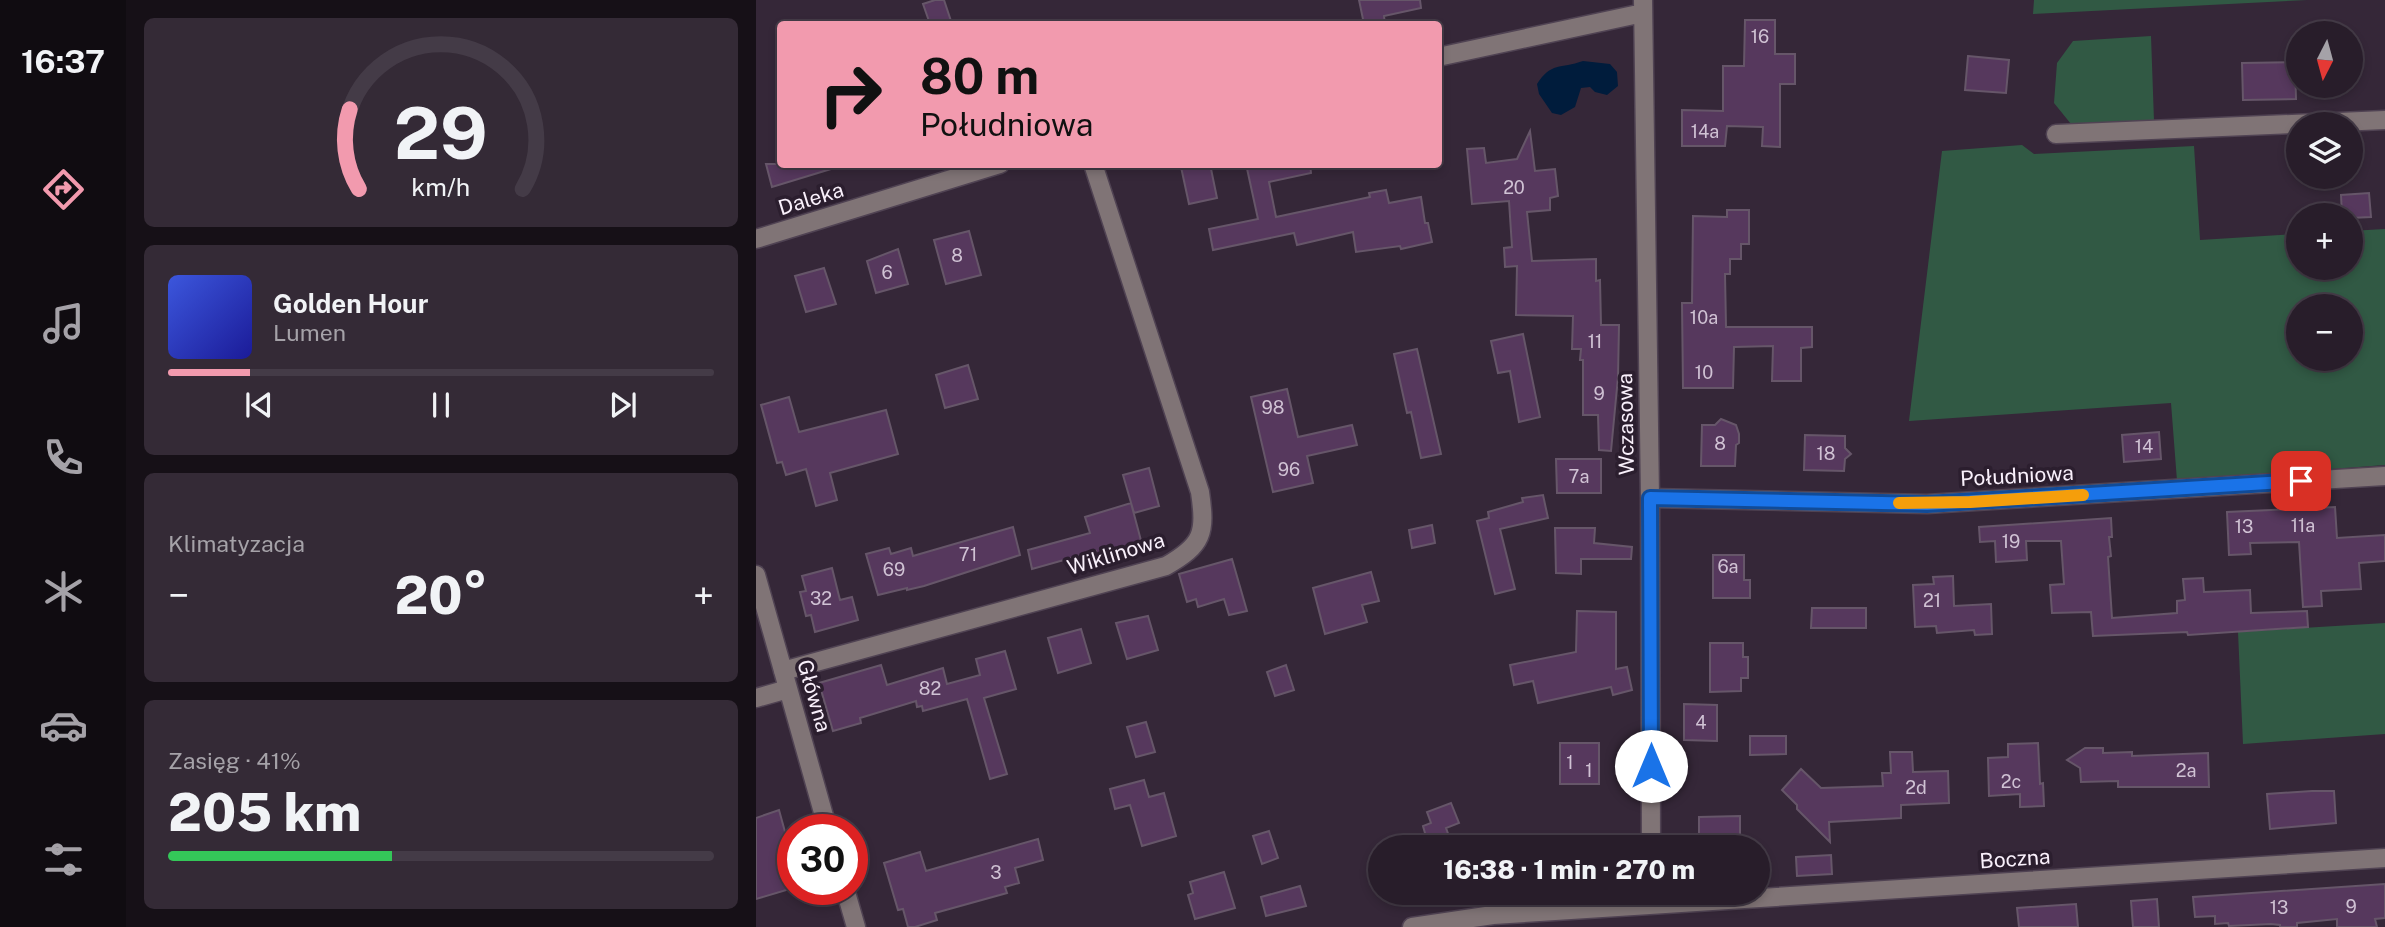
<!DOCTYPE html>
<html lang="pl">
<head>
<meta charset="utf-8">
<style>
	body { margin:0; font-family:"Public Sans",sans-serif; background:#342a36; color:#f1f3f6; height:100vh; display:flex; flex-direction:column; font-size:26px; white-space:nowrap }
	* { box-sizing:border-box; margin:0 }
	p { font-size:23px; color:#a5a2a8 }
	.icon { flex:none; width:38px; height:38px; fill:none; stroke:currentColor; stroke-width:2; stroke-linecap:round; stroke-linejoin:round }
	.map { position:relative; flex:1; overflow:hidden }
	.sheet { display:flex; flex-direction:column; gap:18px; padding:18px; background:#161017; width:630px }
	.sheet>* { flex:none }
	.top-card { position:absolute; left:21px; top:21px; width:665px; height:147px; border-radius:7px; box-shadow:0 4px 10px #0003,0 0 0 2px #443b47; background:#f29aae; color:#111; overflow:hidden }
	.needle { width:46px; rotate:186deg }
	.tools { position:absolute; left:1530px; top:21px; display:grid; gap:14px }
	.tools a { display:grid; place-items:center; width:77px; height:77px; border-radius:50%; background:#281d2a; box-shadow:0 4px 10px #0003,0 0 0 2px #443b47; font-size:35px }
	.speed { position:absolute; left:21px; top:814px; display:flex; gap:14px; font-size:35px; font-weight:700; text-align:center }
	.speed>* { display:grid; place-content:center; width:91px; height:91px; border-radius:50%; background:#281d2a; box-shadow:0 4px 10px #0003,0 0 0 2px #443b47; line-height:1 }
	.speed .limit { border:10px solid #d22; background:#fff; color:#111 }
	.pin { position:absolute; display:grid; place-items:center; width:60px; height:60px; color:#fff; margin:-30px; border-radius:14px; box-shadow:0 4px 10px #0006 }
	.me { position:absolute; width:77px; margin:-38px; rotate:0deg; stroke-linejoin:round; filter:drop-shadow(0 0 5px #0008) }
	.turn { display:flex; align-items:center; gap:24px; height:147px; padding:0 28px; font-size:32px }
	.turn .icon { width:91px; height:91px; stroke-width:2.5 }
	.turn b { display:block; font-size:49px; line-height:60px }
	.big { font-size:52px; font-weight:800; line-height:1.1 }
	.sheet .widget { flex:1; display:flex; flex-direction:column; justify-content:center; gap:10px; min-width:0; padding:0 24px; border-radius:10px; background:#342a36 }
	.sheet .dial { align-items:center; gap:0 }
	.dial svg { height:182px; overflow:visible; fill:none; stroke:#443b47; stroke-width:7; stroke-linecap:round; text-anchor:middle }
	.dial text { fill:#f1f3f6; stroke:none }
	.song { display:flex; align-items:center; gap:21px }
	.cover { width:84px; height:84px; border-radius:10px; background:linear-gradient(135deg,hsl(230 70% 55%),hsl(240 70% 35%)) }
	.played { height:7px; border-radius:4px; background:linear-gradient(90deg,#f29aae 15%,#443b47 15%) }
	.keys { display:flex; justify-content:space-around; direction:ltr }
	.heat { display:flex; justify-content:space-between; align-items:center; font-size:38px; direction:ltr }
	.charge { height:10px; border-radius:5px; background:linear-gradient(90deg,#34c759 41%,#443b47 0) }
	.trip { position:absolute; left:612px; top:835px; width:402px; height:70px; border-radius:35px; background:#281d2a; box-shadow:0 4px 10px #0003,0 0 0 2px #443b47; font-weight:800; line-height:70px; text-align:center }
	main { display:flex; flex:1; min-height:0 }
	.menu { display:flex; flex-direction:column; width:126px; justify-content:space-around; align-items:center; background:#100c11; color:#a5a2a8 }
	.menu .icon { width:49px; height:49px }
	.menu .on { color:#f29aae }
	.menu b { font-size:32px; color:#f1f3f6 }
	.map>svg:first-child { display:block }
	.green { fill:#315944; fill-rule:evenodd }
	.water { fill:#001c3c }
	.building { fill:#56385d; stroke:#665669; stroke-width:2 }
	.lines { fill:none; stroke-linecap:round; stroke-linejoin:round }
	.minor-casing { stroke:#504353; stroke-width:21 }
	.minor { stroke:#807476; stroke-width:18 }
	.route-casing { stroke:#114b97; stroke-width:18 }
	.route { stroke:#1a73e8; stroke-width:12 }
	.slow { stroke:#f59e0b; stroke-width:12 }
	.labels { text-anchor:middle; stroke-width:7; stroke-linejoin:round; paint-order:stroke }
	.number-label { font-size:18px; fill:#d0c2d4 }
	.street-label { font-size:21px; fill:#f9f0fb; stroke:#2b1e2e }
</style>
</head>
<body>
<main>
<nav class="menu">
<b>16:37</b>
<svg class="icon on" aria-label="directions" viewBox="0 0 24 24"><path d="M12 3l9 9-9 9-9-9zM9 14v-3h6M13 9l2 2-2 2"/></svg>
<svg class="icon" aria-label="music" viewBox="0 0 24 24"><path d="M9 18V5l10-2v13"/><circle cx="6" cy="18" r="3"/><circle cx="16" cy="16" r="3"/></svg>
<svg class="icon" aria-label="phone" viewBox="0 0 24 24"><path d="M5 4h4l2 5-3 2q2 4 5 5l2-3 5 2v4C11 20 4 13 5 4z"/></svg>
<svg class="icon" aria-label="climate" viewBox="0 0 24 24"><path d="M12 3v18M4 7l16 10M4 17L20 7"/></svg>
<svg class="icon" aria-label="car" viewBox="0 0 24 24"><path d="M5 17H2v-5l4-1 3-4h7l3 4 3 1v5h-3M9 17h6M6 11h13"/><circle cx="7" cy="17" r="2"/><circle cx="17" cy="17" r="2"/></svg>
<svg class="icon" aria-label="filters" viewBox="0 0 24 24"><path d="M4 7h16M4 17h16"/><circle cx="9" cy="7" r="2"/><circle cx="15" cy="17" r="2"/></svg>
</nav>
<section class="sheet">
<div class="widget dial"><svg viewBox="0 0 100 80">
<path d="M14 69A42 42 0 1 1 86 69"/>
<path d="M14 69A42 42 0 0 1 10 34" stroke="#f29aae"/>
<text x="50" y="56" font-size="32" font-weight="700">29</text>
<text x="50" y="72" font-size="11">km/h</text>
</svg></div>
<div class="widget">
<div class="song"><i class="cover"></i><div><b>Golden Hour</b><p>Lumen</p></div></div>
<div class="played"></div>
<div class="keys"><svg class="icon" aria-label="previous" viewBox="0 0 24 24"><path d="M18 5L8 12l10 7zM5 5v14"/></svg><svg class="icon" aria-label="pause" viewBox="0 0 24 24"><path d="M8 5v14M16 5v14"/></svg><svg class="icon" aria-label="next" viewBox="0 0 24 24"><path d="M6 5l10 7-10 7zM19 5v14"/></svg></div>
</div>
<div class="widget"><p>Klimatyzacja</p>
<div class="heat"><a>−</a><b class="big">20°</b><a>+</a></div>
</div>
<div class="widget"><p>Zasięg · 41%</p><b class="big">205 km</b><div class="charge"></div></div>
</section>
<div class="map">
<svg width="1629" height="927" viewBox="0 0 1629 927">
	<rect width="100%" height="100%" fill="#352738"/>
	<path class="green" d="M1278 0H1551L1277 14Z
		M1395 36 1398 121 1315 124 1298 103 1301 63 1317 41Z
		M1266 145 1278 154 1438 146 1444 240 1542 234V268H1594V231L1629 229V465L1421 481 1415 403 1153 421 1186 151ZM1542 306H1594V359H1542Z
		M1629 623V734L1487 744 1482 632Z"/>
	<path class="water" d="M827 61 854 64 861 72 862 86 851 95 839 92 834 87 825 88 819 107 805 115 796 113 783 94 781 84C795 62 804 69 827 61Z"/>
	<path class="building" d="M179 0H188L196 24H174L167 4Z
		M603 0H664L665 8 628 16 629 24H608Z
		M989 20H1019V54H1039V84H1024V147L1006 146 1007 127 971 126 969 146H926V110L967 111V66H988Z
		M1212 56 1253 60 1250 93 1209 90Z
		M1539 62 1540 99 1487 100 1486 63Z
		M774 131 779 171 799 169 802 196 794 198V210L771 212 776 261 840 259V281L844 280 845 325H863L862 377 855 451 843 450 842 415H827V360H824L825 349H816L817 316 760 315 761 266 749 267 748 248 756 247 753 201 716 204 711 149 728 148 730 163 761 159Z
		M10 164H74L75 169 16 187Z
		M436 164H454L461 198 433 204 425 167Z
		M490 164H554L555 173 513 182 520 217 614 197 613 193 630 190 633 203 665 197 669 223H672L676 242 645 249 644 246 600 252 597 232 541 245 538 233 457 250 453 229 502 219Z
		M1613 193 1615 217 1594 218V215H1586L1585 195Z
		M971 210H993V244H985V259H974V274H969L970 327H1056V347L1045 348V381H1016L1017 346 978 347 977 388H927L926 303H936L937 216 971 217Z
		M213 231 225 275 190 284 178 240Z
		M142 249 152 284 120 293 111 261Z
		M68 268 80 304 50 312 39 276Z
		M767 334 784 417 763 422 754 371 742 373 735 341Z
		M661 349 685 454 665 458 655 412 651 413 638 354Z
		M212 365 222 399 189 408 180 375Z
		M531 389 542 437 596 425 601 445 551 456 557 483 517 492 495 397Z
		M33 397 43 432 130 410 142 454 74 473 81 500 60 506 50 469 30 475 26 462 21 463 5 405Z
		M965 419 980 425 983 434V443L980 445 979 466H945L946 425H959Z
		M1403 432 1405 459 1368 462 1366 435Z
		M1049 435 1089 436V448L1095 454 1089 459 1088 471 1048 470Z
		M800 459H845V493H801Z
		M393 468 403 506 378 513 367 475Z
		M787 495 792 518 744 529 759 589 739 594 721 521 733 518 732 512 767 502 766 498Z
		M375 503 387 548 342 561 340 551 276 569 272 550 334 533 329 517Z
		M1579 507 1581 538 1629 535V561L1603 563 1605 589 1565 591 1566 606 1547 607 1543 542 1494 543 1495 554 1473 555 1471 512Z
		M1355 518 1356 537H1353L1355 556 1352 557 1356 618 1421 613V601L1429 600 1427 579 1447 578 1448 592 1494 590 1495 613 1551 611 1552 627 1432 635 1431 632 1337 636 1335 612 1296 613 1294 585 1308 584 1305 541H1270L1271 560 1240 562 1239 541 1224 542 1223 527Z
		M676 525 679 543 656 548 653 530Z
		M257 527 264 555 168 586 151 590V588L122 595 110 554 133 548 135 554 155 548 157 556Z
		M799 528H839L838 543 876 547 875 559H825V574L800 573Z
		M957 555H988V580H994V598H957Z
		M476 559 491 611 473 615 468 599 442 607 440 599 431 602 423 574Z
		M76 568 84 600 96 597 102 620 59 632 55 615 50 616 44 592 50 591 46 576Z
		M615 572 623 601 606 605 611 622 569 634 557 588Z
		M1197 576 1198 606 1235 604 1236 634 1219 635 1218 630 1181 633 1180 626 1159 627 1157 585 1178 584 1177 577Z
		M1056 608H1110V628H1055Z
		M821 611 860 612V669L871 667 876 690 857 695 855 687 782 703 777 681 758 685 754 665 820 652Z
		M392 616 402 650 371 659 360 623Z
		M325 629 335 663 302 673 292 638Z
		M954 643H987V657H992V678H985V691L954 692Z
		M249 651 260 689 228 698 251 774 234 779 211 699 167 711 166 706 161 707 160 701 104 718 105 723 77 731 63 683 125 665 131 685 187 668 191 684 224 675 220 659Z
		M530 665 538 690 519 696 511 672Z
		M928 704 961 705V741L928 740Z
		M390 722 399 752 380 757 371 727Z
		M994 736H1030V754L994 755Z
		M804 743H843V784H804Z
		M1282 743 1284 784 1287 783 1288 806 1264 807V794L1233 796 1232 758 1252 757V744Z
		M1329 748H1347V753L1376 752V756L1452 753 1453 787H1362V781L1325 782 1324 768 1311 760Z
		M1134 752H1156L1157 772 1192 771 1193 803 1145 805V818L1073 822 1074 842 1041 809V805L1026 790 1045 769 1065 788 1127 786 1126 773H1135Z
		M388 780 393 797 408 793 420 836 386 846 374 805 359 809 354 789Z
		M1556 791H1578L1580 823 1514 829 1511 794Z
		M695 803 703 823 690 828 697 847H673L667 826 675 823 671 812Z
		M23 810 37 861V888L0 899V818Z
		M984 816V838L979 839V847H943V817Z
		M513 831 522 858 506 864 497 836Z
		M282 839 287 860 259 868 263 883 249 887 251 893 179 913 181 920 159 927H152L147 909 142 910 128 863 164 852 170 871Z
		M1075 855 1076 874 1041 876 1040 857Z
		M468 872 479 908 439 919 432 895 437 893 434 882Z
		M1629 884V918L1619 919 1621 927H1581V919L1541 923V927H1524V925L1515 924 1473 926 1472 923 1459 924V916L1439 917 1437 897Z
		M544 886 550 906 510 916 505 897Z
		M1401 899 1403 927H1377L1375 901Z
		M1320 904 1322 927H1263L1261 908Z"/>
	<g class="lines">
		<defs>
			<path id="minor" d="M887 0 894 498 895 847
				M682 57 887 13
				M1300 134 1629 120
				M0 239 244 164
				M894 498 1171 504 1629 476
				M0 575 72 830
				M27 671 410 566C447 545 450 533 444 492L337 164
				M0 698 32 689
				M89 889 100 927
				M656 927 737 915 1629 858"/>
		</defs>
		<use href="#minor" class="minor-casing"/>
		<use href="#minor" class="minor"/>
	</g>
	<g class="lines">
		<defs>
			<path id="route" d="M895 766 894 498 1171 504 1545 481"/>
		</defs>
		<use href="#route" class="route-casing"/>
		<use href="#route" class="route"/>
		<path class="slow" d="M1143 503 1214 502 1327 495"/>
	</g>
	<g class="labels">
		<g class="number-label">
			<text x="1004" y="43">16</text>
			<text x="949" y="138">14a</text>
			<text x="758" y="194">20</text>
			<text x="201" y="262">8</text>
			<text x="131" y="279">6</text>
			<text x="948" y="324">10a</text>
			<text x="839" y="348">11</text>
			<text x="948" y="379">10</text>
			<text x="843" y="400">9</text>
			<text x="517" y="414">98</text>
			<text x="964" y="450">8</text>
			<text x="1388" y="453">14</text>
			<text x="1070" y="460">18</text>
			<text x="533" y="476">96</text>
			<text x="823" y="483">7a</text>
			<text x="1547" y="532">11a</text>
			<text x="1488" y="533">13</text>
			<text x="1255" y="548">19</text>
			<text x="212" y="561">71</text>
			<text x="972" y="573">6a</text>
			<text x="138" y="576">69</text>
			<text x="65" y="605">32</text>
			<text x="1176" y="607">21</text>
			<text x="174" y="695">82</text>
			<text x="945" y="729">4</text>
			<text x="814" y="769">1</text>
			<text x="833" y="777">1</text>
			<text x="1430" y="777">2a</text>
			<text x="1255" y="788">2c</text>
			<text x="1160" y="794">2d</text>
			<text x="240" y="879">3</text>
			<text x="1595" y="913">9</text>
			<text x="1523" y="914">13</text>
		</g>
		<g class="street-label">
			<text transform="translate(55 199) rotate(-17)" y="7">Daleka</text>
			<text transform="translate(870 424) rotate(-91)" y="7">Wczasowa</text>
			<text transform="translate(1261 476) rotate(-3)" y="7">Południowa</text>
			<text transform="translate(360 554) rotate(-17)" y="7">Wiklinowa</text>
			<text transform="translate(58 696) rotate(74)" y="7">Główna</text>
			<text transform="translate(1259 859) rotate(-4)" y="7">Boczna</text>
		</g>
	</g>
</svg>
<div class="tools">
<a><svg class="needle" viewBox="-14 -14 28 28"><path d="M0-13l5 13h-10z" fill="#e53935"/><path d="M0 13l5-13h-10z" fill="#a5a2a8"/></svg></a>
<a><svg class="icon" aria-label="layers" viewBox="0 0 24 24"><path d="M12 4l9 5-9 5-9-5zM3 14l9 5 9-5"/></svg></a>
<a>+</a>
<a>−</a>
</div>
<div class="speed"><div class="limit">30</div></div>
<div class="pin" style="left:1545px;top:481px;background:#d93025"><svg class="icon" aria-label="arrive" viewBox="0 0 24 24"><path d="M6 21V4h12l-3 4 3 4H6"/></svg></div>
<svg class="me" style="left:895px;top:766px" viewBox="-20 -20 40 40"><circle r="19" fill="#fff"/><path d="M0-13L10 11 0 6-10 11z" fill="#1a73e8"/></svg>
<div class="trip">16:38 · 1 min · 270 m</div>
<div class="top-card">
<div class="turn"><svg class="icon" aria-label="right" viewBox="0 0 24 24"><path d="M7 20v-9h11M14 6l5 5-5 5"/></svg><div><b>80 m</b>Południowa</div></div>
</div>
</div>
</main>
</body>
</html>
